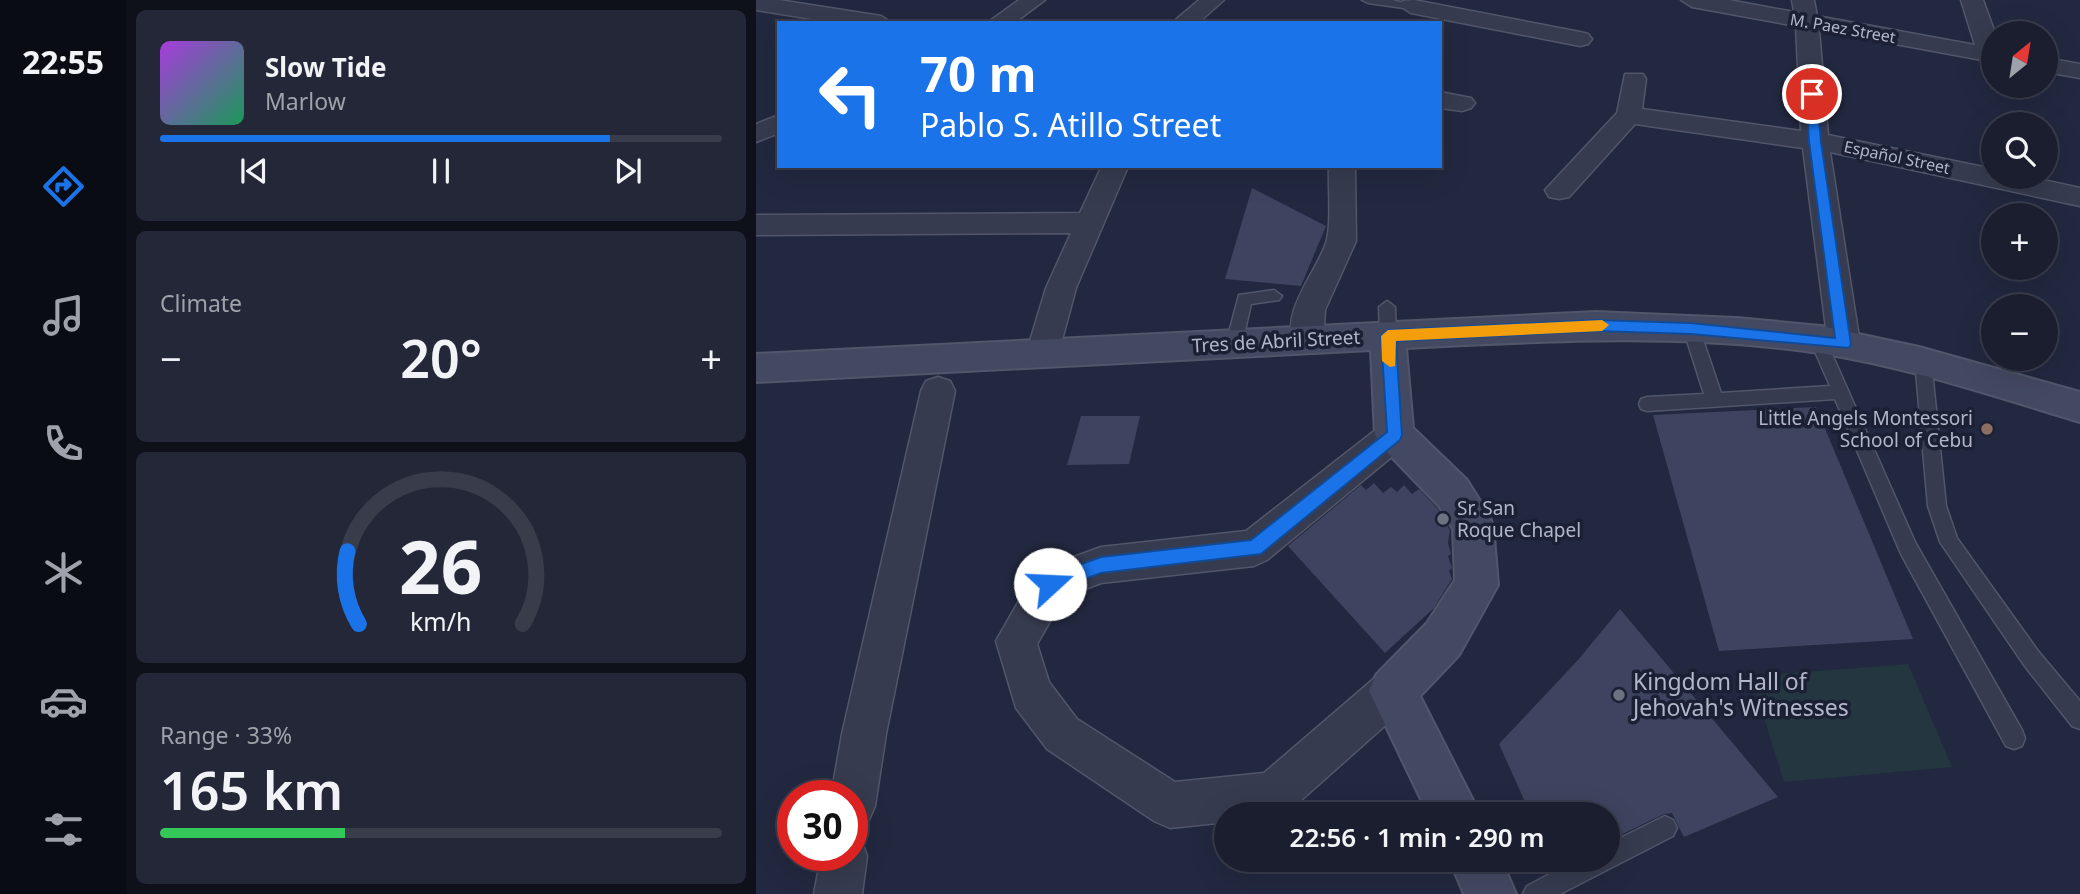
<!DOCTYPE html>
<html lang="en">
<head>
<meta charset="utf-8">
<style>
	body { margin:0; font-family:"Noto Sans",sans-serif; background:#232737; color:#f1f3f6; height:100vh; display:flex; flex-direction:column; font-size:26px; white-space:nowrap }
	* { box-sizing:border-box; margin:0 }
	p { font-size:23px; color:#9fa2aa }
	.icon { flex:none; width:38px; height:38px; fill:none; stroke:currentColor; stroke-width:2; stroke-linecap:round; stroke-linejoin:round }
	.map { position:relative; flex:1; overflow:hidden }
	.drawer { display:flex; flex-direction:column; gap:10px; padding:10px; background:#0e101a; width:630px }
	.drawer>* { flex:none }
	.guide { position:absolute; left:21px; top:21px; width:665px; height:147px; border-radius:0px; box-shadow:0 7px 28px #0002,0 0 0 2px #383c4b; background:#1a73e8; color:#fff; overflow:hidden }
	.needle { width:46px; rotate:30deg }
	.buttons { position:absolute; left:1225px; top:21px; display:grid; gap:14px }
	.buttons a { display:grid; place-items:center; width:77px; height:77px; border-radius:50%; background:#1a1e2f; box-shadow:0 7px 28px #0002,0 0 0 2px #383c4b; font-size:35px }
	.speed { position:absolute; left:21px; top:780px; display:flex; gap:14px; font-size:35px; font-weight:700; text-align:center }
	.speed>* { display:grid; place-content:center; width:91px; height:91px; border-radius:50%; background:#1a1e2f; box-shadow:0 7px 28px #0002,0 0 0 2px #383c4b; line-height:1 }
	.speed .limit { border:10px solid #d22; background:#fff; color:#111 }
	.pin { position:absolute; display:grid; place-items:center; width:60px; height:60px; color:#fff; margin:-30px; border:4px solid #fff; border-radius:50%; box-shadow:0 2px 7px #0007 }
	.me { position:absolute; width:77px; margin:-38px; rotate:70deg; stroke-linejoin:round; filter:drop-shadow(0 0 5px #0008) }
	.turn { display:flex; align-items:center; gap:24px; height:147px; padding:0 28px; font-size:32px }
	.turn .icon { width:91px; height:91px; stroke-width:2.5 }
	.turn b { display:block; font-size:49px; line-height:60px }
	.big { font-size:52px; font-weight:600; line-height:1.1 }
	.drawer .card { flex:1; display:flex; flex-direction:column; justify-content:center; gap:10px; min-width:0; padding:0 24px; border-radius:10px; background:#232737 }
	.drawer .dial { align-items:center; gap:0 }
	.dial svg { height:182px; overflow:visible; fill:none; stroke:#383c4b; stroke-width:7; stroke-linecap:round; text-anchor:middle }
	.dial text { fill:#f1f3f6; stroke:none }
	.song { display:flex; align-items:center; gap:21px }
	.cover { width:84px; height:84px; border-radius:10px; background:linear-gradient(135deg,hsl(280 70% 55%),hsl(150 70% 35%)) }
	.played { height:7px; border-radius:4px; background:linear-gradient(90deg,#1a73e8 80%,#383c4b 80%) }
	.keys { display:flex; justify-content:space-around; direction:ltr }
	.heat { display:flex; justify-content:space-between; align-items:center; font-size:38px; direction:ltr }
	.charge { height:10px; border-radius:5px; background:linear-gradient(90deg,#34c759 33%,#383c4b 0) }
	.trip { position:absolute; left:458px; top:802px; width:406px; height:70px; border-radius:35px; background:#1a1e2f; box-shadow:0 7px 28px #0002,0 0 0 2px #383c4b; font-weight:600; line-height:70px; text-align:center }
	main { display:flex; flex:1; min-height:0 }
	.tab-bar { display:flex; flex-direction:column; width:126px; justify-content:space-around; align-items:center; background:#0a0c13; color:#9fa2aa }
	.tab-bar .icon { width:49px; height:49px }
	.tab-bar .active { color:#1a73e8 }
	.tab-bar b { font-size:32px; color:#f1f3f6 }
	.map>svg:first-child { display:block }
	.green { fill:#243740 }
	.building { fill:#3e445f }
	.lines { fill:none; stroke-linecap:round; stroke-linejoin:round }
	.lane-casing { stroke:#51566a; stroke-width:3 }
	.street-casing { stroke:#51566a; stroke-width:3 }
	.secondary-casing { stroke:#51566a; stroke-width:4 }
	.lane { fill:#363b4f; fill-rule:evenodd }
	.street { fill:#363b4f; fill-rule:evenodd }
	.secondary { fill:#444962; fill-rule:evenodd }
	.route { fill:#1a73e8; stroke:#114b97; stroke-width:2 }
	.slow { fill:#f59e0b }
	.education-dot { fill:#8d6e63; stroke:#1b2034; stroke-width:2.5 }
	.worship-dot { fill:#6b7280; stroke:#1b2034; stroke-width:2.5 }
	.labels { text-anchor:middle; stroke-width:7; stroke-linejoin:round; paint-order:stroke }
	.far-street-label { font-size:16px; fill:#b2b6ca; stroke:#1b2034 }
	.street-label { font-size:19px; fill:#b2b6ca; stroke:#1b2034 }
	.poi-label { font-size:19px; fill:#b2b6ca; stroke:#1b2034; text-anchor:end }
	.near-poi-label { font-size:23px; fill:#b2b6ca; stroke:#1b2034; text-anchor:start }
</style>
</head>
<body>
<main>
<nav class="tab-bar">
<b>22:55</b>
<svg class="icon active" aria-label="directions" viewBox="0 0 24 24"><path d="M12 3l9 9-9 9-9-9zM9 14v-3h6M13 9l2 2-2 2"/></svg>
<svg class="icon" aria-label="music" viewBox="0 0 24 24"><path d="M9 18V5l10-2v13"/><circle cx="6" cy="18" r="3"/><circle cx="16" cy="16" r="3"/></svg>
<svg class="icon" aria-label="phone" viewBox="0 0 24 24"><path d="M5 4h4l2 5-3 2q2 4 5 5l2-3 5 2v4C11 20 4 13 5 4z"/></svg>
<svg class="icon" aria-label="climate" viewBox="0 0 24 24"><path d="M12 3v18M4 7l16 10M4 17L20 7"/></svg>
<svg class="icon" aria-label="car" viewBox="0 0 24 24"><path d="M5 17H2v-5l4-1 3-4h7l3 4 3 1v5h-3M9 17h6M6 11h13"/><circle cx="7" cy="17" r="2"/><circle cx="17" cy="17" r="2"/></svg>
<svg class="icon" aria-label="filters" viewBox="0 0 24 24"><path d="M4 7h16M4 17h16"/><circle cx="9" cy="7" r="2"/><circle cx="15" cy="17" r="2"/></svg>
</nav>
<section class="drawer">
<div class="card">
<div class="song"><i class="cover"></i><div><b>Slow Tide</b><p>Marlow</p></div></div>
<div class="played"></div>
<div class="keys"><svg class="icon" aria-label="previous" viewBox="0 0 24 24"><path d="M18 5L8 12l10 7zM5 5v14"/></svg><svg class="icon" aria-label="pause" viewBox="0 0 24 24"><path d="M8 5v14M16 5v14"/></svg><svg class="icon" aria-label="next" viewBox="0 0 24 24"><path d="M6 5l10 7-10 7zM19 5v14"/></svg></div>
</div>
<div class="card"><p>Climate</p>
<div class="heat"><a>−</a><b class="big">20°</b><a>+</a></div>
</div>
<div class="card dial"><svg viewBox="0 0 100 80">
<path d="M14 69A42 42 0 1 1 86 69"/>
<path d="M14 69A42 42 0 0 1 9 37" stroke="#1a73e8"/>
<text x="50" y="56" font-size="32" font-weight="700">26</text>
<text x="50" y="72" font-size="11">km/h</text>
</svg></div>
<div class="card"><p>Range · 33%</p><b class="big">165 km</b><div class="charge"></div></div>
</section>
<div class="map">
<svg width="1324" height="894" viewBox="0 0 1324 894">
	<rect width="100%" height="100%" fill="#22283f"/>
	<path class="green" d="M1152 664 1196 767 1028 782 995 676Z"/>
	<path class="building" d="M496 188 570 226 545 286 469 279Z
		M1060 407 1157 639 963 651 897 415Z
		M325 416H384L373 464 311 465Z
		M618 483 627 493 635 487 641 492 648 485 656 494 663 489 681 508 694 530 692 543 695 554 692 556 696 568 693 571 696 579 678 608 629 653 532 546 605 485 610 490Z
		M864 609 1022 797 928 837 916 813 908 814 852 841V814H769L765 806 770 804 743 744 822 660Z"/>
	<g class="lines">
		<defs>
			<path id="lane" d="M606 0H636L661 6 655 9 612 3Z
				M518 290 526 296 523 300 495 304 486 344 478 350 472 348 470 344 483 295Z
				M631 301 639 307 640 336 632 342 624 336 623 307Z
				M935 322 943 328 965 393 1074 386 1054 340 1062 334 1068 336 1159 542 1266 730 1269 738 1266 746 1258 749 1250 746 1145 554 1079 399 891 411 885 409 883 404 885 399 891 397 948 394 927 328Z
				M1167 355 1175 361 1190 506 1201 538 1282 651 1324 701V729L1316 726 1268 665 1184 542 1172 506 1159 361Z
				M909 816 917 820 921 828 917 836 804 894H767L771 886 822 859H852V844Z"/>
			<path id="street" d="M0 0H23L125 16 136 23H81L0 10Z
				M263 0H289L258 23H231Z
				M443 0H468L442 23H416Z
				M658 0 824 32 832 34 836 39 832 44 824 46 655 13 644 6 647 1Z
				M925 0H973L1038 12 1036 0H1058L1061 16 1219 45 1205 0H1227L1239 33 1237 62 1063 30 1072 135 1237 169V177H1274L1324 188V206L1074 152 1104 344 1099 353 1088 357 1077 353 1072 344 1047 148 879 124 813 197 803 199 793 197 789 190 861 113 869 74H887L890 79 886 109 1045 131 1040 26 936 7Z
				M1290 58 1324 64V78L1290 72Z
				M684 92 715 98 719 103 715 108 706 111 684 108Z
				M23 115V133L0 142V124Z
				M342 166H370L371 169 320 288 303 351 298 360 287 364 276 360 271 351 290 288 315 233 0 235V215L324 213 344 170Z
				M573 166H599L600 241 569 310 567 341 562 350 551 353 540 350C521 315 559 275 570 243 576 224 572 187 573 166Z
				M182 377 194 381 199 391 130 734 119 806 112 822 96 829V796H75L86 734 165 391 170 381Z
				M638 420 650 425 655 435 650 445 511 560 498 566 345 583 308 597 281 644 293 682 321 719 419 782 508 773 621 676 636 670 651 676 657 691 651 706 533 811 526 814H471V822L414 828 398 821 291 749 260 708 240 641 280 571 345 547 490 531 626 425Z
				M96 836 105 839 111 856 106 894H58L65 856H96Z"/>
			<path id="secondary" d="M840 312 981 318 1065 326 1163 347 1324 392V422C1238 396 1152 367 1063 353 926 333 788 341 650 348L657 428 711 480 731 512 737 525 742 585 703 655 664 696 724 814H672L613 691 620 675 671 623 699 580 697 529 683 506 625 446 619 435 615 350 0 382V354Z
				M693 859H745L760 894H708Z"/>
		</defs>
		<use href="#lane" class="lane-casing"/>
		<use href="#street" class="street-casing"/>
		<use href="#secondary" class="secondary-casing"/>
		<use href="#lane" class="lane"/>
		<use href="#street" class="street"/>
		<use href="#secondary" class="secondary"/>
	</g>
	<path class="route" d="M1056 90 1061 94 1065 142 1095 344 1093 348 935 334 840 331 640 341 646 435 644 440 505 554 345 573 294 592 287 590 285 584 287 578 345 557 495 540 631 432 625 336 632 330 840 320 935 323 1079 338 1053 142 1050 94Z"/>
	<path class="slow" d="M846 320 853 325 846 331 640 341 639 366 634 367 626 361 625 336 632 330Z"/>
	<circle class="education-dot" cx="1231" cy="429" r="7"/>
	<g class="worship-dot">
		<circle cx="687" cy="519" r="7"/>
		<circle cx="863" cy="695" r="7"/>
	</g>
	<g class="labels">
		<g class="far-street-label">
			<text transform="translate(1087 28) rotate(10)" y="6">M. Paez Street</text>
			<text transform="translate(1141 157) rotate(12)" y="6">Español Street</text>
		</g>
		<g class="street-label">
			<text transform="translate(520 341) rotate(-3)" y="7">Tres de Abril Street</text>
		</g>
		<g class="poi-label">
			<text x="1217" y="425">Little Angels Montessori<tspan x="1217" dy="22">School of Cebu</tspan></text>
			<text x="701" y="515" text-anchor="start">Sr. San<tspan x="701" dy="22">Roque Chapel</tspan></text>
		</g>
		<g class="near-poi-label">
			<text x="877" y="690">Kingdom Hall of<tspan x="877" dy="26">Jehovah's Witnesses</tspan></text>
		</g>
	</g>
</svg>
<div class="buttons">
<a><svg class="needle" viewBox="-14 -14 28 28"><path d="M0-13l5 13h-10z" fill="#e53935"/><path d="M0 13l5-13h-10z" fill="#9fa2aa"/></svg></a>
<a><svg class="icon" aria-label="search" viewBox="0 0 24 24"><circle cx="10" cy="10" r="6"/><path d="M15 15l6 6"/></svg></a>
<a>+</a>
<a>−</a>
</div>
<div class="speed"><div class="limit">30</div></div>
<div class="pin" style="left:1056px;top:94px;background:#d93025"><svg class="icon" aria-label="arrive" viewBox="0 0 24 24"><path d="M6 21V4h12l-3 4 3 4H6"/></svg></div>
<svg class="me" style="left:294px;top:584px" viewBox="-20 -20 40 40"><circle r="19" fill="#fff"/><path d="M0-13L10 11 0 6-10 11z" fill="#1a73e8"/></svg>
<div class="trip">22:56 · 1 min · 290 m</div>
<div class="guide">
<div class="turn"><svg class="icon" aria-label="left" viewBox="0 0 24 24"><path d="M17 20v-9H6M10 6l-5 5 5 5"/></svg><div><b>70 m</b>Pablo S. Atillo Street</div></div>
</div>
</div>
</main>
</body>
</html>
